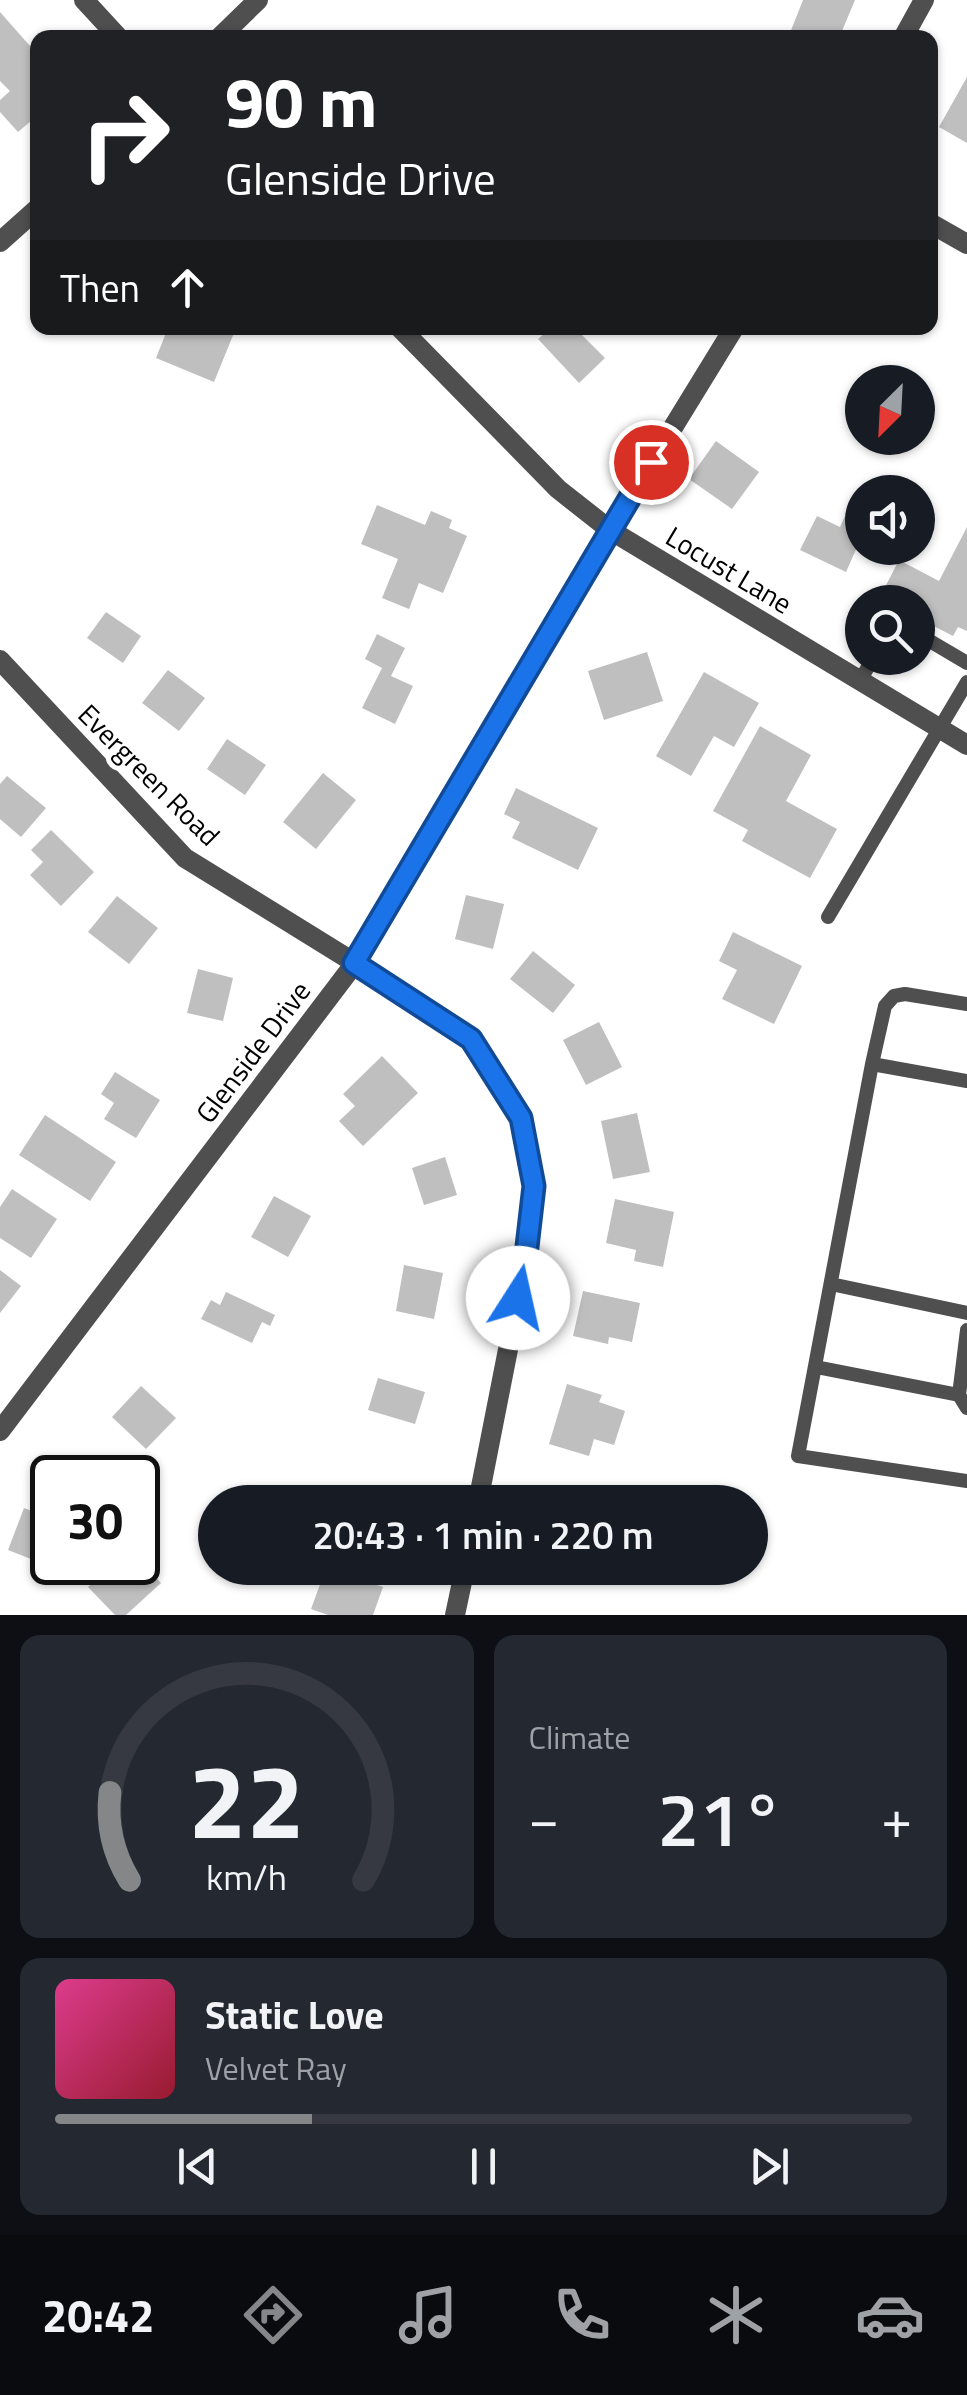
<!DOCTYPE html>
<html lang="en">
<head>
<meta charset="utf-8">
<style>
	body { margin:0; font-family:"Titillium Web",sans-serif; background:#242831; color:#f1f3f6; height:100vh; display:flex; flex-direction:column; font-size:38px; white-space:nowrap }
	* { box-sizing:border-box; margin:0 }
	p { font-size:32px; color:#9ea1a6 }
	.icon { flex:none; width:55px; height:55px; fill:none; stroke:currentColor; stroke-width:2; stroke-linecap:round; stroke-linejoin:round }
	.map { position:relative; height:1615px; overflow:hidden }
	.side { display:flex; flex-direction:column; gap:20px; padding:20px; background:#0d0f14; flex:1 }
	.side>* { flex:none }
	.top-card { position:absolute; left:30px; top:30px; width:908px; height:305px; border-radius:20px; box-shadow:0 2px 8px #0004; background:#202124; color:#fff; overflow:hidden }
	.needle { width:65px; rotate:204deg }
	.controls { position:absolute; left:845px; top:365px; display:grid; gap:20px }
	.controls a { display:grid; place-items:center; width:90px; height:90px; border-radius:50%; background:#171b24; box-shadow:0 2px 8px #0004; font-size:50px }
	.speed { position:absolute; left:30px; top:1455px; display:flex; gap:20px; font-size:50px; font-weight:700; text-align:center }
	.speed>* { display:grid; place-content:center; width:130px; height:130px; border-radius:50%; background:#171b24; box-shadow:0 2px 8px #0004; line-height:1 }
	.speed .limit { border:5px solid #111; border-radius:15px; background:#fff; color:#111 }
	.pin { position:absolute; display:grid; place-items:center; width:85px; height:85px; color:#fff; margin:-42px; border:5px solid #fff; border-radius:50%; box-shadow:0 2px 10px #0007 }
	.me { position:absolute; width:110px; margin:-55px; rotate:10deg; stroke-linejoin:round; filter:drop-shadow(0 0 8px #0008) }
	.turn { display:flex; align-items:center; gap:35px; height:210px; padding:0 30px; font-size:45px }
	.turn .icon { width:130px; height:130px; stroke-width:2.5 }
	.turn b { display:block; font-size:70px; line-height:85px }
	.then { display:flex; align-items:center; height:95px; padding:0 30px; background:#0003; gap:20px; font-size:38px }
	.big { font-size:75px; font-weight:600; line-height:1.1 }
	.side .tile { flex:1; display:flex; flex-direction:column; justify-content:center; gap:15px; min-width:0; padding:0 35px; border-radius:20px; background:#242831 }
	.side .dial { align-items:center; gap:0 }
	.dial svg { height:260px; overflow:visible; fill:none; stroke:#363941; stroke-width:7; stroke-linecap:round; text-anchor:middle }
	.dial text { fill:#f1f3f6; stroke:none }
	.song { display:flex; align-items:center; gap:30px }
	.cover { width:120px; height:120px; border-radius:15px; background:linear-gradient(135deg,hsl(330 70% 55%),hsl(350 70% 35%)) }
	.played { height:10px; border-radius:5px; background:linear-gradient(90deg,#858687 30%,#363941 30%) }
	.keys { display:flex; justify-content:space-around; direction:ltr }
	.heat { display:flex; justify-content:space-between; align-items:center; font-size:55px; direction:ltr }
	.side .tiles { flex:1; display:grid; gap:20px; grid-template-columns:1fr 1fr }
	.tile:last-child { grid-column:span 2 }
	.trip { position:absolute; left:198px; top:1485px; width:570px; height:100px; border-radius:50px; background:#171b24; box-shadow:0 2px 8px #0004; font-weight:600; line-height:100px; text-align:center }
	.dock { display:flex; height:160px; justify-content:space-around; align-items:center; background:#090b0e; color:#9ea1a6 }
	.dock .icon { width:70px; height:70px }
	.dock .active { color:#858687 }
	.dock b { font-size:45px; color:#f1f3f6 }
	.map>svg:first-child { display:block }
	.building { fill:#bfbfbf }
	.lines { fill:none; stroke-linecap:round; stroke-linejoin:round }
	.service { stroke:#4f4f4f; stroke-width:14 }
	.minor { stroke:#4f4f4f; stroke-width:20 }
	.tertiary { stroke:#4f4f4f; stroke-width:20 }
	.route-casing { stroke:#114b97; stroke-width:25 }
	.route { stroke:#1a73e8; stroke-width:18 }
	.labels { text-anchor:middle; stroke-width:10; stroke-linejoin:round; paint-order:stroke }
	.street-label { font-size:28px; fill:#000; stroke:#fff }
</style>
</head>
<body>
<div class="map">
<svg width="967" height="1615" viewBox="0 0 967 1615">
	<rect width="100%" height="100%" fill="#fff"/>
	<path class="building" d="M803 0H855L839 38H788Z
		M0 12 38 55V115L18 132 0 112V100L10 91 0 81Z
		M967 77V143L939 127Z
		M168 328H236L214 382 156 358Z
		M551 328H583L579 332 605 358 579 383 538 339Z
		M716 441 759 472 732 509 689 479Z
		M377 505 425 525 431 511 452 520 449 528 467 536 443 593 419 583 409 609 382 598 398 559 361 544Z
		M817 516 840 527 845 516 862 524V536L846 572 800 550Z
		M967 527V631L958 627 953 636 922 620 924 615 918 611V602H901L882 593 899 560 939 581Z
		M106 612 141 636 123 663 87 638Z
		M377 634 405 648 391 676 413 686 395 724 362 708 382 668 365 659Z
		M647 652 663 701 604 720 588 671Z
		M168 670 205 698 179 731 142 703Z
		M704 672 759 703 734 747 714 736 691 776 656 756Z
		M760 726 811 755 786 801 837 829 810 878 742 841 748 830 713 811Z
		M227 739 266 765 245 795 207 769Z
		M323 773 356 800 316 849 283 822Z
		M7 776 46 808 21 837 0 819V784Z
		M516 788 598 828 578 870 512 838 520 822 504 814Z
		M51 830 94 872 61 906 30 875 43 862 31 850Z
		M466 895 504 904 493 949 455 939Z
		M117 896 158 928 129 964 88 932Z
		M733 932 802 966 774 1024 722 999 737 970 719 961Z
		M533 951 575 985 553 1013 510 979Z
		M198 969 233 978 223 1021 187 1013Z
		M599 1022 622 1067 586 1085 563 1040Z
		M382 1056 418 1093 363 1146 339 1121 355 1106 343 1094Z
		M115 1072 160 1100 136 1138 104 1119 114 1103 101 1094Z
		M637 1113 650 1172 613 1179 601 1121Z
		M45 1115 116 1162 90 1201 19 1155Z
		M445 1157 457 1195 424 1205 412 1168Z
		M12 1189 57 1219 31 1258 0 1238V1207Z
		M274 1196 311 1216 288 1257 251 1237Z
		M615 1199 674 1212 663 1267 634 1261 636 1250 606 1243Z
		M404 1265 443 1273 434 1319 396 1311Z
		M0 1270 21 1286 0 1313Z
		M583 1291 640 1303 632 1342 609 1337 608 1344 573 1336Z
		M226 1292 275 1315 270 1326 262 1322 252 1343 201 1319 211 1300 220 1305Z
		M378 1378 425 1392 415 1424 368 1410Z
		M567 1384 602 1395 599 1402 625 1411 614 1445 594 1439 589 1456 549 1444Z
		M141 1386 176 1418 146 1449 112 1417Z
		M357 1492 394 1501V1502H354Z
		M24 1508 52 1519V1548L46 1565 8 1550Z
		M138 1558 161 1583 126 1615H115L88 1587 114 1562H138Z
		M326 1568 383 1587 373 1615H328L311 1609Z
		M532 1568H564L561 1577Z"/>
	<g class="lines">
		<path class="service" d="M918 634 967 663
			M860 681 873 658
			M828 917 967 682
			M872 1064 885 1006 894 996 905 994 967 1004
			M967 1081 872 1064 798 1456 967 1481
			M831 1284 967 1313
			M967 1330 959 1395 967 1408
			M816 1367 959 1395"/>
		<path class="minor" d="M219 38 258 0
			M903 38 924 0
			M930 223 967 244
			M0 242 38 208
			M0 660 185 858 355 963 471 1039 521 1118 534 1186 525 1263 478 1502
			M0 1431 355 963 610 530 734 328
			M455 1615 465 1568"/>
		<path class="tertiary" d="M84 0 119 38
			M400 328 558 489 610 530 967 745"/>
	</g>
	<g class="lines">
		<defs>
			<path id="route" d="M518 1298 525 1264 534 1186 521 1118 471 1039 354 963 651 462"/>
		</defs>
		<use href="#route" class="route-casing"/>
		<use href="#route" class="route"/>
	</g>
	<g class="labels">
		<g class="street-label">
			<text transform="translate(729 570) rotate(31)" y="10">Locust Lane</text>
			<text transform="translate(149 775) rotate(45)" y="10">Evergreen Road</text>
			<text transform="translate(253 1052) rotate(-53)" y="10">Glenside Drive</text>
		</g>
	</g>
</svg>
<div class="controls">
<a><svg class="needle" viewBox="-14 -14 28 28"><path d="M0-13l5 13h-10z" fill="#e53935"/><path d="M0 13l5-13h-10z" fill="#9ea1a6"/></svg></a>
<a><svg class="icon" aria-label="sound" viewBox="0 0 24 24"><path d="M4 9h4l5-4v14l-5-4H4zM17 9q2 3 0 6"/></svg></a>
<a><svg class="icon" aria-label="search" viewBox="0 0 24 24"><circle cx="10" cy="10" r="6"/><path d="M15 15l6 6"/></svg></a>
</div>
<div class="speed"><div class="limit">30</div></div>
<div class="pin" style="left:651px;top:462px;background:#d93025"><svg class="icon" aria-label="arrive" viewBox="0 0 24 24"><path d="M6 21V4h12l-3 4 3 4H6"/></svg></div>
<svg class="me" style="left:518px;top:1298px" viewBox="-20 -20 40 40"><circle r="19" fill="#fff"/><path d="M0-13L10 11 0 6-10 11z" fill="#1a73e8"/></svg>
<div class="trip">20:43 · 1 min · 220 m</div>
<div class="top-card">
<div class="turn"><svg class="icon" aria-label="right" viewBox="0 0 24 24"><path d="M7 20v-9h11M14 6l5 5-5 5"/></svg><div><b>90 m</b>Glenside Drive</div></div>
<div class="then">Then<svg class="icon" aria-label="ahead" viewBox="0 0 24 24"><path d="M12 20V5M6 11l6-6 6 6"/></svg></div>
</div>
</div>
<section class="side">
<div class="tiles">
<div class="tile dial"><svg viewBox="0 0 100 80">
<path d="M14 69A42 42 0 1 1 86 69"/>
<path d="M14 69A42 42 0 0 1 8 42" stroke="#858687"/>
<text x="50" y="56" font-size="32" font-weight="700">22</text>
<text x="50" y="72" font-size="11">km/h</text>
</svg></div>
<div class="tile"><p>Climate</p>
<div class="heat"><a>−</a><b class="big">21°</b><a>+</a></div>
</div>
<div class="tile">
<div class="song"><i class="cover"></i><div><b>Static Love</b><p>Velvet Ray</p></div></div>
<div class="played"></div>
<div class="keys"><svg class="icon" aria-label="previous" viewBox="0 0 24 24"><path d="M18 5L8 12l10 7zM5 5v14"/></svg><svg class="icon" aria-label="pause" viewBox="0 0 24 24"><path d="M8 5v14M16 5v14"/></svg><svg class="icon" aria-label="next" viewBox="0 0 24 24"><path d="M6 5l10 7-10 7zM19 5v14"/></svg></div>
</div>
</div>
</section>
<nav class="dock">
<b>20:42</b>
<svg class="icon active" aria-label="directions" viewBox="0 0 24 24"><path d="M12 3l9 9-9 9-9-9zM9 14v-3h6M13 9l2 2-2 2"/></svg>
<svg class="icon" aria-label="music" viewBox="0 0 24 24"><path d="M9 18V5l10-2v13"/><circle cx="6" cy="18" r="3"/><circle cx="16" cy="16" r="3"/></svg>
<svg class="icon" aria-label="phone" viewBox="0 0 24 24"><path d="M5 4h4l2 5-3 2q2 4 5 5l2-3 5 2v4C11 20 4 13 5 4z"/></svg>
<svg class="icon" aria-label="climate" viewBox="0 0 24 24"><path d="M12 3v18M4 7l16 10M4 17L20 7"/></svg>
<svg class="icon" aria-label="car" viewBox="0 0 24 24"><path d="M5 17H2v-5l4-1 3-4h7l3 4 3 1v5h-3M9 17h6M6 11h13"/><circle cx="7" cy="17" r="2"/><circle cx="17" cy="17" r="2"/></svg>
</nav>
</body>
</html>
